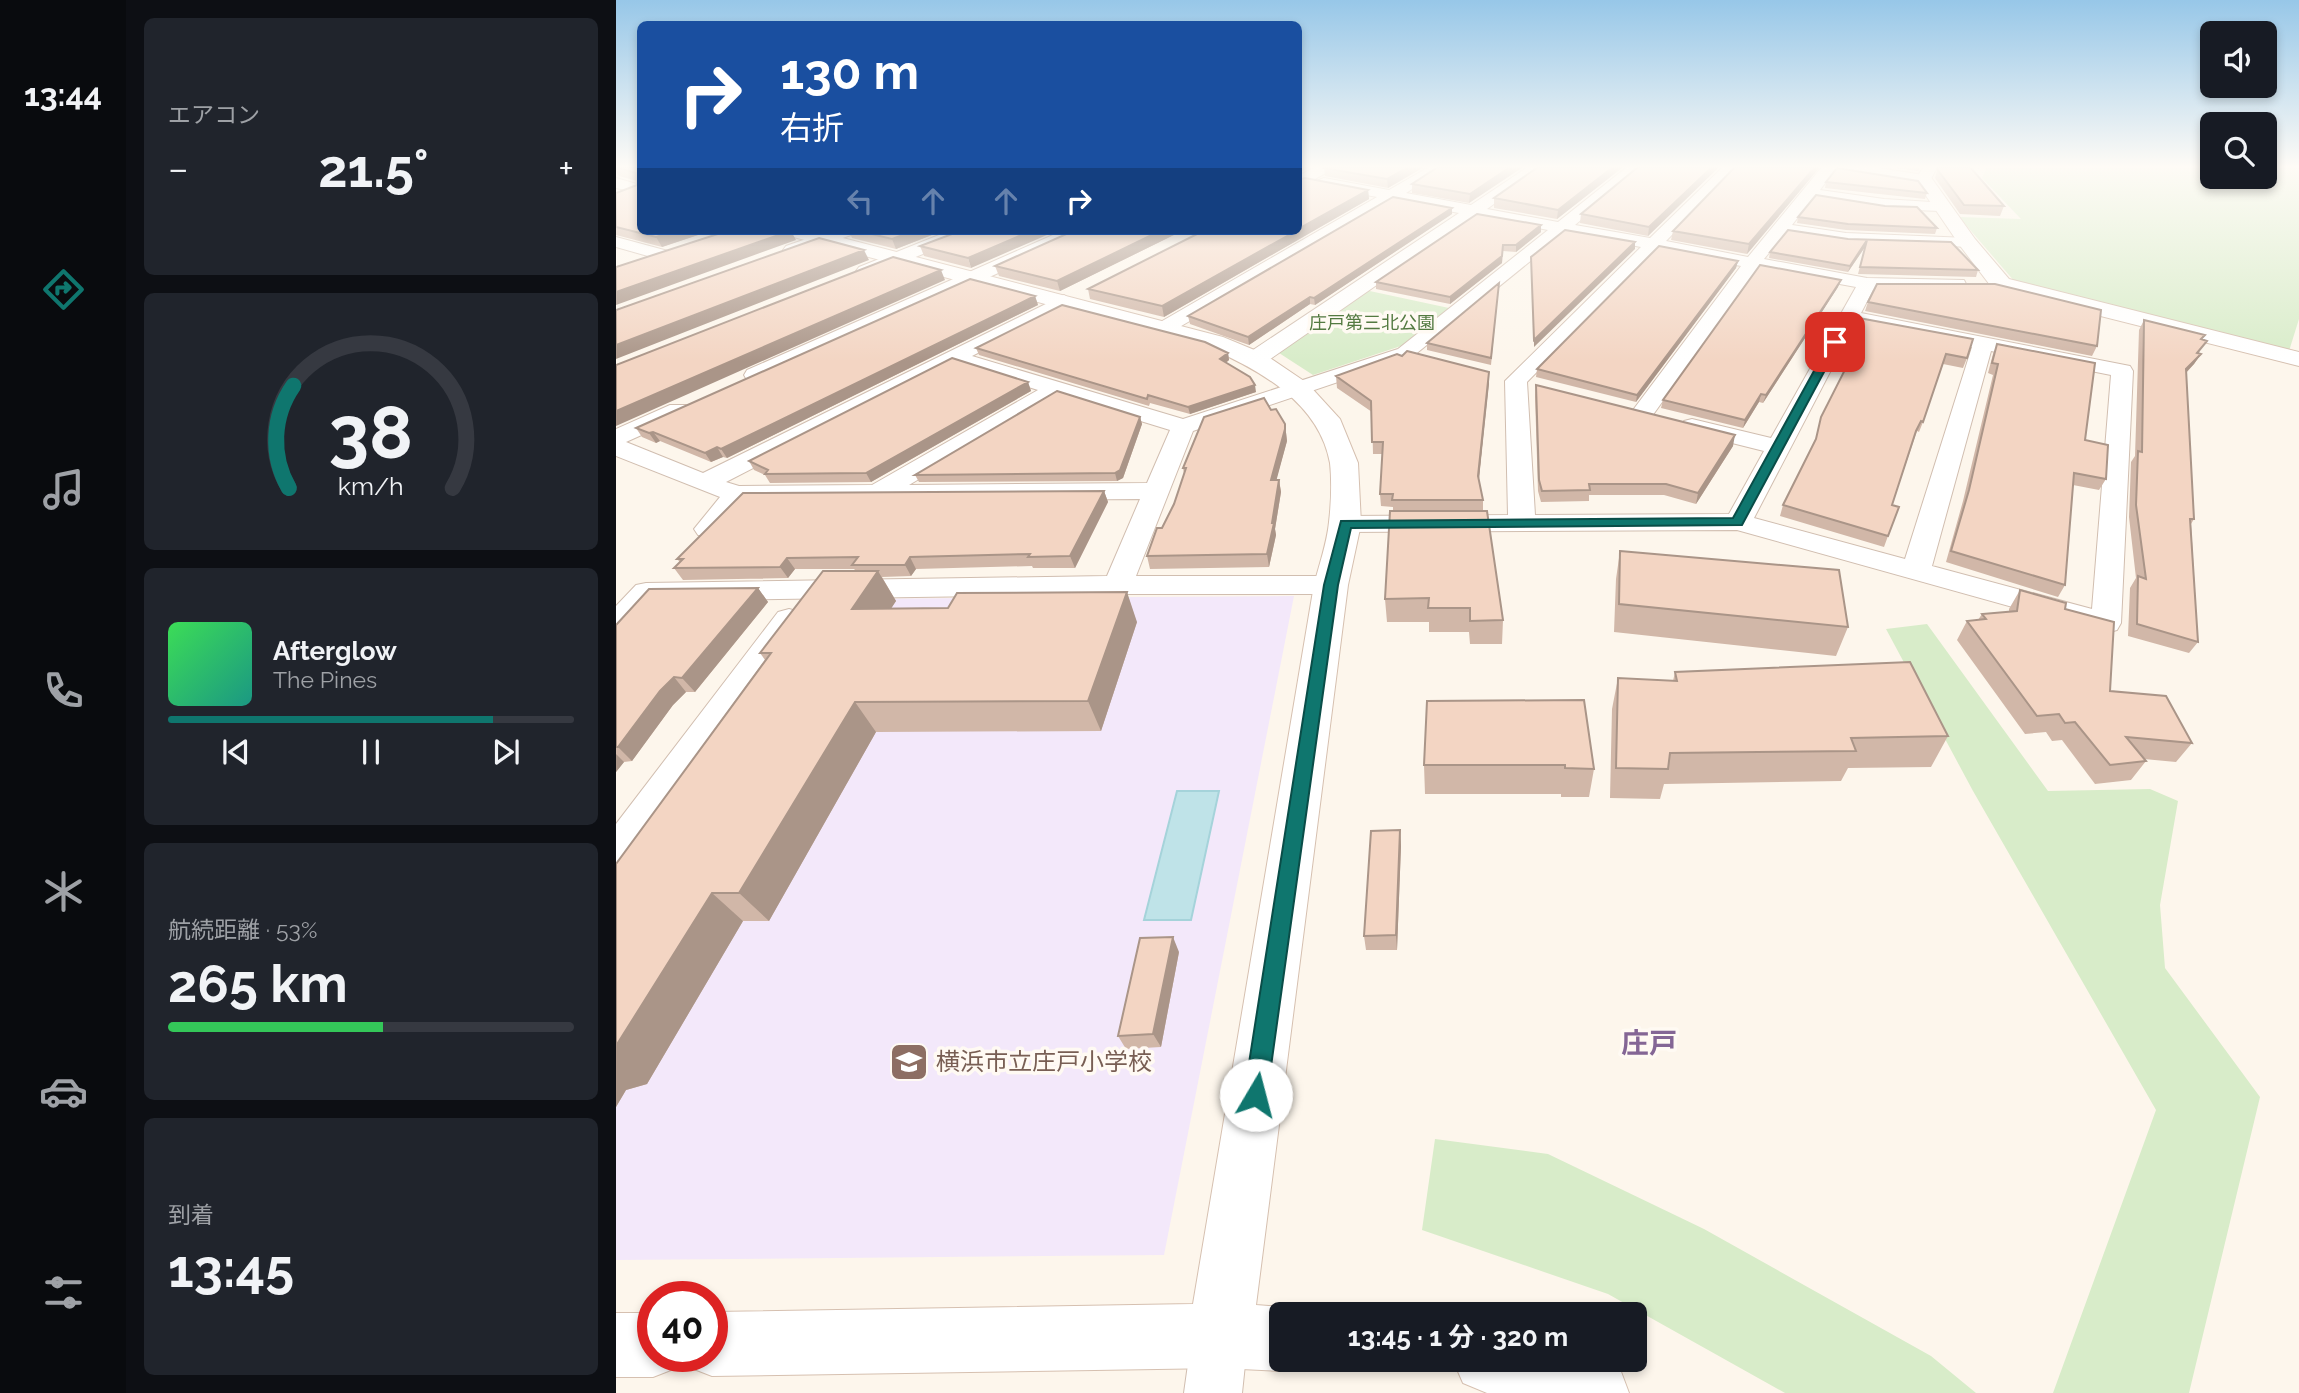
<!DOCTYPE html>
<html lang="ja">
<head>
<meta charset="utf-8">
<style>
	body { margin:0; font-family:Raleway,"Noto Sans JP",sans-serif; background:#20242c; color:#f1f3f6; height:100vh; display:flex; flex-direction:column; font-size:26px; white-space:nowrap }
	* { box-sizing:border-box; margin:0 }
	p { font-size:23px; color:#9ea1a6 }
	.icon { flex:none; width:38px; height:38px; fill:none; stroke:currentColor; stroke-width:2; stroke-linecap:round; stroke-linejoin:round }
	.map { position:relative; flex:1; overflow:hidden }
	.drawer { display:flex; flex-direction:column; gap:18px; padding:18px; background:#0d0f14; width:490px }
	.drawer>* { flex:none }
	.hud { position:absolute; left:21px; top:21px; width:665px; height:214px; border-radius:10px; box-shadow:0 4px 10px #0003; background:#1a4fa0; color:#fff; overflow:hidden }
	.controls { position:absolute; left:1584px; top:21px; display:grid; gap:14px }
	.controls a { display:grid; place-items:center; width:77px; height:77px; border-radius:10px; background:#171b24; box-shadow:0 4px 10px #0003; font-size:35px }
	.speed { position:absolute; left:21px; top:1281px; display:flex; gap:14px; font-size:35px; font-weight:700; text-align:center }
	.speed>* { display:grid; place-content:center; width:91px; height:91px; border-radius:50%; background:#171b24; box-shadow:0 4px 10px #0003; line-height:1 }
	.speed .limit { border:10px solid #d22; background:#fff; color:#111 }
	.pin { position:absolute; display:grid; place-items:center; width:60px; height:60px; color:#fff; margin:-30px; border-radius:14px; box-shadow:0 4px 10px #0006 }
	.me { position:absolute; width:77px; margin:-38px; rotate:8deg; stroke-linejoin:round; filter:drop-shadow(0 0 5px #0008) }
	.turn { display:flex; align-items:center; gap:24px; height:147px; padding:0 28px; font-size:32px }
	.turn .icon { width:91px; height:91px; stroke-width:2.5 }
	.turn b { display:block; font-size:49px; line-height:60px }
	.lanes { display:flex; align-items:center; height:66px; padding:0 28px; background:#0003; justify-content:center; gap:35px; direction:ltr }
	.lanes .off { opacity:.35 }
	.big { font-size:52px; font-weight:700; line-height:1.1 }
	.drawer .widget { flex:1; display:flex; flex-direction:column; justify-content:center; gap:10px; min-width:0; padding:0 24px; border-radius:10px; background:#20242c }
	.drawer .dial { align-items:center; gap:0 }
	.dial svg { height:182px; overflow:visible; fill:none; stroke:#363941; stroke-width:7; stroke-linecap:round; text-anchor:middle }
	.dial text { fill:#f1f3f6; stroke:none }
	.song { display:flex; align-items:center; gap:21px }
	.cover { width:84px; height:84px; border-radius:10px; background:linear-gradient(135deg,hsl(130 70% 55%),hsl(170 70% 35%)) }
	.played { height:7px; border-radius:4px; background:linear-gradient(90deg,#0f766e 80%,#363941 80%) }
	.keys { display:flex; justify-content:space-around; direction:ltr }
	.heat { display:flex; justify-content:space-between; align-items:center; font-size:38px; direction:ltr }
	.charge { height:10px; border-radius:5px; background:linear-gradient(90deg,#34c759 53%,#363941 0) }
	.trip { position:absolute; left:653px; top:1302px; width:378px; height:70px; border-radius:10px; background:#171b24; box-shadow:0 4px 10px #0003; font-weight:700; line-height:70px; text-align:center }
	main { display:flex; flex:1; min-height:0 }
	.tabs { display:flex; flex-direction:column; width:126px; justify-content:space-around; align-items:center; background:#090b0e; color:#9ea1a6 }
	.tabs .icon { width:49px; height:49px }
	.tabs .active { color:#0f766e }
	.tabs b { font-size:32px; color:#f1f3f6 }
	.map>svg:first-child { display:block }
	.education { fill:#f3e8fa }
	.green { fill:#d8ecc9 }
	.water { fill:#bfe3e8; stroke:#a5d3da; stroke-width:2 }
	.lines { fill:none; stroke-linecap:round; stroke-linejoin:round }
	.street-casing { stroke:#d1beb0; stroke-width:2 }
	.secondary-casing { stroke:#d6c0b0; stroke-width:2 }
	.street { fill:#fff; fill-rule:evenodd }
	.secondary { fill:#fff; fill-rule:evenodd }
	.wall { fill:#d1b7a8 }
	.shaded-wall { fill:#aa9588 }
	.building { fill:#f3d5c3; stroke:#aa9588; stroke-width:2 }
	.route { fill:#0f766e; stroke:#0a4d48; stroke-width:2 }
	.labels { text-anchor:middle; stroke-width:7; stroke-linejoin:round; paint-order:stroke }
	.far-park-label { font-size:18px; fill:#537a41; stroke:#fffaf3 }
	.near-education-label { font-size:24px; fill:#785e54; stroke:#fffaf3; text-anchor:start }
	.near-quarter-label { font-size:28px; font-weight:bold; fill:#846695; stroke:#fffaf3 }
</style>
</head>
<body>
<main>
<nav class="tabs">
<b>13:44</b>
<svg class="icon active" aria-label="directions" viewBox="0 0 24 24"><path d="M12 3l9 9-9 9-9-9zM9 14v-3h6M13 9l2 2-2 2"/></svg>
<svg class="icon" aria-label="music" viewBox="0 0 24 24"><path d="M9 18V5l10-2v13"/><circle cx="6" cy="18" r="3"/><circle cx="16" cy="16" r="3"/></svg>
<svg class="icon" aria-label="phone" viewBox="0 0 24 24"><path d="M5 4h4l2 5-3 2q2 4 5 5l2-3 5 2v4C11 20 4 13 5 4z"/></svg>
<svg class="icon" aria-label="climate" viewBox="0 0 24 24"><path d="M12 3v18M4 7l16 10M4 17L20 7"/></svg>
<svg class="icon" aria-label="car" viewBox="0 0 24 24"><path d="M5 17H2v-5l4-1 3-4h7l3 4 3 1v5h-3M9 17h6M6 11h13"/><circle cx="7" cy="17" r="2"/><circle cx="17" cy="17" r="2"/></svg>
<svg class="icon" aria-label="filters" viewBox="0 0 24 24"><path d="M4 7h16M4 17h16"/><circle cx="9" cy="7" r="2"/><circle cx="15" cy="17" r="2"/></svg>
</nav>
<section class="drawer">
<div class="widget"><p>エアコン</p>
<div class="heat"><a>−</a><b class="big">21.5°</b><a>+</a></div>
</div>
<div class="widget dial"><svg viewBox="0 0 100 80">
<path d="M14 69A42 42 0 1 1 86 69"/>
<path d="M14 69A42 42 0 0 1 16 24" stroke="#0f766e"/>
<text x="50" y="56" font-size="32" font-weight="700">38</text>
<text x="50" y="72" font-size="11">km/h</text>
</svg></div>
<div class="widget">
<div class="song"><i class="cover"></i><div><b>Afterglow</b><p>The Pines</p></div></div>
<div class="played"></div>
<div class="keys"><svg class="icon" aria-label="previous" viewBox="0 0 24 24"><path d="M18 5L8 12l10 7zM5 5v14"/></svg><svg class="icon" aria-label="pause" viewBox="0 0 24 24"><path d="M8 5v14M16 5v14"/></svg><svg class="icon" aria-label="next" viewBox="0 0 24 24"><path d="M6 5l10 7-10 7zM19 5v14"/></svg></div>
</div>
<div class="widget"><p>航続距離 · 53%</p><b class="big">265 km</b><div class="charge"></div></div>
<div class="widget"><p>到着</p><b class="big">13:45</b></div>
</section>
<div class="map">
<svg width="1683" height="1393" viewBox="0 0 1683 1393">
	<rect width="100%" height="100%" fill="#fdf6ec"/>
	<path class="education" d="M678 596 548 1255 0 1260V869L213 599Z"/>
	<path class="green" d="M1371 167H1596V177H1648L1649 167H1683V319L1673 351 1399 282 1343 217 1405 219 1366 178Z
		M749 290 833 308 788 345 697 375 660 351Z
		M1311 624 1432 791 1534 789 1562 801 1544 905 1549 968 1644 1097 1573 1393H1437L1540 1110 1357 791 1270 629Z
		M819 1139 932 1154 1088 1229 1315 1356 1360 1393H1169L992 1294 806 1230Z"/>
	<path class="water" d="M561 791H603L575 920H528Z"/>
	<g class="lines">
		<defs>
			<path id="street" d="M813 167H831L790 193 855 205 912 167H929L871 209 942 222 1011 167H1027L959 225 1034 238 1107 167H1122L1050 241 1132 257 1206 167H1221L1204 190 1268 199 1331 203 1333 206 1331 209 1325 211 1268 209 1197 198 1176 225 1230 233 1352 238 1358 239 1361 243 1358 247 1230 243 1169 233 1148 259 1251 278 1348 280 1350 284 1341 290H1257L1245 313 1514 366 1517 371 1505 623 1501 630 1490 633 1121 530 729 532 719 530 715 524 719 518 729 516 892 515 889 381 1025 247 949 233 796 357 577 431 520 576H715L725 578 730 585 725 592 715 594H502L38 601 11 631 0 634V606L20 585 30 583 491 576 524 499 128 502C115 518 105 541 82 535L78 529 104 497 0 456V429L54 405H70L74 410 70 415 10 442 87 473 448 295 458 301 455 305 356 356 567 419 782 349 932 230 860 216 647 364H631L628 359 631 354 843 213 778 201 555 332H541L538 328 541 324 761 197 703 186 700 183 703 180 708 178 773 190ZM1041 250 1125 266 1014 414 1018 419H1034L1141 269 1240 287 1155 438 1076 419 1068 421 1064 426 1068 431 1148 451 1113 514 919 515 911 382ZM1239 324 1356 347 1289 559 1138 518ZM1375 351 1495 375 1476 609 1316 566ZM339 364 422 390 256 485 123 486 110 482ZM443 396 554 430 531 483 293 485Z
				M1307 167H1321L1313 183 1308 185 1300 180Z
				M0 178 24 185V193L0 188Z
				M213 231H237L235 235 182 254H170L167 250 170 246Z
				M333 231H356L354 235 255 275H243L240 271 243 267Z
				M446 231H468L466 235 147 380H131L128 375 131 370Z
				M0 237 52 251 55 255 46 260 0 247Z
				M173 609 184 612 188 619 184 626 14 864 0 869V824L162 612Z
				M604 1308 624 1316 632 1336 626 1393H568L576 1336 584 1316Z"/>
			<path id="secondary" d="M700 167H721L682 188V176Z
				M1213 167H1256L1314 176 1359 239 1393 279 1683 352V366L1377 289 1345 247 1302 184 1221 172Z
				M167 231H200L607 337 648 354 691 383 724 419 742 463 745 524 732 585 640 1305 665 1307 683 1314H665V1360H689L688 1362 665 1371 604 1368 96 1376 73 1367 69 1356H96V1312L577 1304 698 585C703 565 711 543 713 522 715 505 716 481 714 463 703 402 642 369 591 347L170 235Z
				M0 1313H37V1356H65L60 1368 37 1377H0Z
				M837 1360H985L1004 1369 1013 1393H871L847 1383Z"/>
		</defs>
		<use href="#street" class="street-casing"/>
		<use href="#secondary" class="secondary-casing"/>
		<use href="#street" class="street"/>
		<use href="#secondary" class="secondary"/>
	</g>
	<path class="wall" d="M0 167H24L94 231 46 247 0 235V193L21 185V181L3 176 0 171Z
		M709 167H808L772 188 709 176 708 168Z
		M822 167H907L853 203 796 193V184Z
		M922 167H1007L941 219 878 208V198Z
		M1022 167H1103L1032 236 964 223 965 214Z
		M1204 167 1131 254 1055 240 1057 231Z
		M1274 167H1305L1302 171Z
		M1322 167 1354 168 1388 206 1384 216 1344 214 1319 178Z
		M1210 182 1311 193 1309 199 1209 188Z
		M752 190 753 199 548 317 474 299 472 289Z
		M836 214 699 305 694 304 633 345 574 324 572 316Z
		M1182 217 1321 228 1319 234 1230 230 1181 223Z
		M925 225V232L900 252 887 251 886 263 834 304 760 289V282Z
		M1172 230 1362 270 1360 277 1242 274 1249 247 1232 272 1153 258 1154 252Z
		M233 231H326L280 249 236 238Z
		M344 231 355 268 308 256 304 246Z
		M457 231H566L444 291 383 276 379 266Z
		M1122 261 1120 268 1020 402 920 377 921 369Z
		M883 283 875 365 811 350V343Z
		M1222 287 1147 403 1143 402 1127 428 1045 408 1047 400Z
		M419 296 422 305 111 458 107 457 95 462 44 441 40 443 26 437 20 428Z
		M1252 302 1481 346 1476 356 1249 311Z
		M1243 318 1351 358 1347 368 1327 364 1307 422 1303 432 1301 431 1276 505 1272 536 1268 547 1164 516 1167 505 1198 442 1234 359 1225 357 1228 347Z
		M1528 320 1589 335 1586 339 1583 353 1585 354 1578 364 1570 373 1578 519 1575 524 1582 642 1573 653 1512 636 1514 588 1520 578 1513 517 1515 462 1519 456 1523 330Z
		M1381 344 1469 440 1490 479 1483 490 1457 485 1449 585 1442 597 1330 562 1347 501 1377 375 1372 373 1377 354Z
		M360 348 612 353 613 360 610 363 640 392 574 414 534 403 533 406 363 355Z
		M786 356 873 372 863 479 867 500V511L887 620 886 644H854L853 632H813V622H771L769 599 777 511V507L765 506 764 494 767 454H757L756 412 721 388 720 376Z
		M412 382 415 391 255 482 154 483 149 475 138 470 133 461Z
		M920 385 1117 446 1080 504 1048 495H973V501L925 502 922 491 919 396Z
		M655 410 669 424 671 441 660 480H663L665 492 659 529 660 535 653 567 534 569 531 556 558 504 568 474 567 468Z
		M524 417 526 424 507 478 501 481 303 482 299 475Z
		M488 491 492 502 459 568H417L416 566 300 569 295 576 266 577 280 601 274 609 521 622 485 731 260 732 153 921H127L31 1084 10 1090 0 1107V864L149 660 144 653 240 571 238 569H179L172 578 67 580 58 568 64 562 61 559Z
		M1004 551 1232 627 1220 656 998 632 1000 579Z
		M142 588 152 602 79 692H70L57 705 16 761 8 762 0 772V625Z
		M1404 590 1449 609 1494 691 1576 743 1560 762 1528 759 1530 761 1515 780 1479 784 1446 740 1436 741 1430 732 1409 734 1341 640 1351 621 1362 620 1366 614 1393 612V609Z
		M1059 672 1332 736 1315 767 1232 768 1225 781 1048 784 1044 799 994 798 996 709 1002 678 1057 681Z
		M968 700 978 769 973 797H945V794H809L808 765Z
		M784 830 785 846 781 950H750L748 936Z
		M563 952 545 1047 510 1049 502 1036Z"/>
	<path class="shaded-wall" d="M682 167H694L682 173Z
		M792 167H808L772 188 771 179Z
		M894 167H907L853 203 854 194Z
		M997 167H1007L941 219 942 210Z
		M1096 167H1103L1032 236 1033 227Z
		M1199 167H1204L1131 254 1133 244Z
		M752 190 753 199 548 317 546 306 680 231H682V229Z
		M836 208V214L699 305 698 298Z
		M925 225V232L900 252V245Z
		M60 231H94L46 247 40 237Z
		M175 231 180 240 0 305V292Z
		M298 231H326L280 249 276 239Z
		M415 231H440L355 268 352 258Z
		M544 231H566L444 291 441 281Z
		M1251 240 1249 247 1232 272 1234 266Z
		M1019 242V249L918 347V340Z
		M887 245 886 263 834 304V297Z
		M248 250 253 260 0 359V345Z
		M1122 261 1120 268 1020 402 1021 395Z
		M325 270 329 280 0 426V411Z
		M1225 280 1222 287 1147 403 1150 395Z
		M419 296 422 305 111 458 105 449Z
		M694 297V304L633 345 632 337Z
		M612 353 613 360 605 366 604 359Z
		M1585 354 1578 364 1563 380 1570 369Z
		M873 372V384L862 488V476Z
		M412 382 415 391 255 482 250 473Z
		M639 385 640 392 574 414 572 407Z
		M1145 394 1143 402 1127 428 1129 420Z
		M524 417 526 424 507 478 501 481 499 473Z
		M669 424 671 441 657 493 655 480Z
		M37 432 44 441 40 443 33 433Z
		M1119 435 1117 446 1080 504 1082 493Z
		M101 447 107 457 95 462 89 453Z
		M663 480 665 492 659 529 660 535 653 567 651 554Z
		M488 491 492 502 459 568 454 556Z
		M294 557 300 569 295 576 289 565Z
		M171 558 179 569 172 578 164 567Z
		M262 571 280 601 255 640 236 609Z
		M142 588 152 602 79 692 66 678Z
		M511 592 521 622 485 731 472 701Z
		M58 677 70 692 57 705 16 761 2 747 44 691Z
		M239 702 260 732 153 921 123 893Z
		M0 754 8 762 0 772Z
		M784 830 785 846 781 950 780 935Z
		M96 893 127 921 31 1084 10 1090 0 1107V1046Z
		M557 937 563 952 545 1047 537 1034Z"/>
	<path class="building" d="M0 167H24V231H60L40 237 0 227V193L21 185 20 173Z
		M709 167H792L771 179 708 168Z
		M822 167H894L854 194 796 184Z
		M922 167H997L942 210 878 198Z
		M1022 167H1096L1033 227 965 214Z
		M1119 167H1199L1133 244 1057 231Z
		M1322 167H1354L1388 206 1348 205 1321 169Z
		M1221 168 1302 181 1311 193 1210 182Z
		M689 178 752 190 682 229V180Z
		M1200 195 1269 206 1301 207 1321 228 1232 224 1182 217Z
		M777 197 836 208 698 298 694 297 632 337 572 316Z
		M861 214 925 225 900 245H887L886 256 834 297 760 282Z
		M949 230 1019 242 918 340 915 257Z
		M1172 230 1232 239 1335 242 1362 270 1244 267 1251 240 1234 266 1154 252Z
		M111 231H174L0 292V267Z
		M243 231H298L276 239Z
		M344 231H415L352 258 304 246Z
		M457 231H544L441 281 379 266Z
		M587 231H680L546 306 472 289Z
		M203 238 248 250 0 345V310Z
		M1043 246 1122 261 1021 395 921 369Z
		M277 257 325 270 0 411V365Z
		M1144 265 1225 280 1150 395 1145 394 1129 420 1047 400Z
		M354 279 419 296 105 449 101 447 89 453 37 432 33 433 20 428Z
		M883 283 875 358 811 343Z
		M1261 284H1379L1485 310 1481 346 1252 302Z
		M446 305 589 342 612 353 604 359 634 377 639 385 572 407 532 395 531 399 360 348Z
		M1243 318 1357 339 1351 358 1330 354 1307 422 1305 421 1300 431 1276 505 1283 507 1272 536 1167 505 1200 439 1205 417 1239 350 1228 347Z
		M1528 320 1589 335 1585 339 1591 341 1581 353 1585 354 1570 369 1578 519H1574L1582 642 1521 624 1522 576 1530 579 1520 505 1522 451 1526 452Z
		M1381 344 1479 363 1469 440 1492 445 1490 479 1458 473 1449 585 1335 551 1353 490 1382 364 1376 363Z
		M791 351 873 372 862 476 867 500H776L777 494H764L767 442H756L755 401 720 376 781 354 786 356Z
		M336 358 412 382 250 473 149 474 152 470 133 461Z
		M920 385 1119 435 1082 493 1050 484H973L974 490 926 491 923 480Z
		M441 391 524 417 504 470 499 473 299 475Z
		M648 398 655 410 660 409 669 424V429L655 480H663L656 523H658L651 554 531 556 541 528H546L558 504 570 468H567L588 417Z
		M488 491 454 556 412 557 414 554 294 557 289 565H236L242 557 171 558 164 567 58 568 67 559H61L127 493Z
		M774 511H871L887 620 854 621V608H812L813 598 769 599Z
		M1004 551 1223 570 1232 627 1003 604Z
		M207 571H262L236 609 332 608 341 593 511 592 472 701 239 702 123 893H96L0 1046V864L155 653H144Z
		M142 588 66 678 58 677 44 691 2 747H0V625L33 589Z
		M1404 590 1450 603 1449 609 1498 622 1494 691 1550 696 1576 743 1510 737 1530 761 1494 765 1459 722 1449 723 1443 714 1421 716 1351 621 1370 619 1366 614 1401 611Z
		M1294 662 1332 736 1235 738 1240 751 1054 753 1052 769 1000 768 1002 678 1061 681 1059 672Z
		M968 700 978 769 949 768V765H808L811 701Z
		M784 830 780 935 748 936 755 831Z
		M557 937 537 1034 502 1036 524 938Z"/>
	<linearGradient id="sky" x2="0" y2="1"><stop stop-color="#97c7e8"/><stop offset="0.46" stop-color="#fefbf6"/><stop offset="1" stop-color="#fefbf6" stop-opacity="0"/></linearGradient>
	<rect width="1683" height="362" fill="url(#sky)"/>
	<path class="route" d="M1219 339 1224 342 1126 525 735 528 722 585 651 1095 648 1103 640 1106 632 1103 628 1095 708 585 725 521 1117 518 1214 342Z"/>
	<defs>
		<symbol id="school-square" viewBox="-11 -11 22 22"><rect x="-9" y="-9" width="18" height="18" rx="4" fill="#8d6e63" stroke="#fffaf3"/><path d="M0-5L7-2L0 1L-7-2ZM-4 1L0 2.5L4 1V4Q0 6-4 4Z" fill="#fff"/></symbol>
	</defs>
	<g fill-rule="evenodd">
		<use href="#school-square" x="271" y="1040" width="44" height="44"/>
	</g>
	<g class="labels">
		<g class="far-park-label">
			<text x="756" y="329">庄戸第三北公園</text>
		</g>
		<g class="near-education-label">
			<text x="320" y="1070">横浜市立庄戸小学校</text>
		</g>
		<g class="near-quarter-label">
			<text x="1033" y="1053">庄戸</text>
		</g>
	</g>
</svg>
<div class="controls">
<a><svg class="icon" aria-label="sound" viewBox="0 0 24 24"><path d="M4 9h4l5-4v14l-5-4H4zM17 9q2 3 0 6"/></svg></a>
<a><svg class="icon" aria-label="search" viewBox="0 0 24 24"><circle cx="10" cy="10" r="6"/><path d="M15 15l6 6"/></svg></a>
</div>
<div class="speed"><div class="limit">40</div></div>
<div class="pin" style="left:1219px;top:342px;background:#d93025"><svg class="icon" aria-label="arrive" viewBox="0 0 24 24"><path d="M6 21V4h12l-3 4 3 4H6"/></svg></div>
<svg class="me" style="left:640px;top:1095px" viewBox="-20 -20 40 40"><circle r="19" fill="#fff"/><path d="M0-13L10 11 0 6-10 11z" fill="#0f766e"/></svg>
<div class="trip">13:45 · 1 分 · 320 m</div>
<div class="hud">
<div class="turn"><svg class="icon" aria-label="right" viewBox="0 0 24 24"><path d="M7 20v-9h11M14 6l5 5-5 5"/></svg><div><b>130 m</b>右折</div></div>
<div class="lanes"><svg class="icon off" aria-label="left" viewBox="0 0 24 24"><path d="M17 20v-9H6M10 6l-5 5 5 5"/></svg><svg class="icon off" aria-label="ahead" viewBox="0 0 24 24"><path d="M12 20V5M6 11l6-6 6 6"/></svg><svg class="icon off" aria-label="ahead" viewBox="0 0 24 24"><path d="M12 20V5M6 11l6-6 6 6"/></svg><svg class="icon" aria-label="right" viewBox="0 0 24 24"><path d="M7 20v-9h11M14 6l5 5-5 5"/></svg></div>
</div>
</div>
</main>
</body>
</html>
